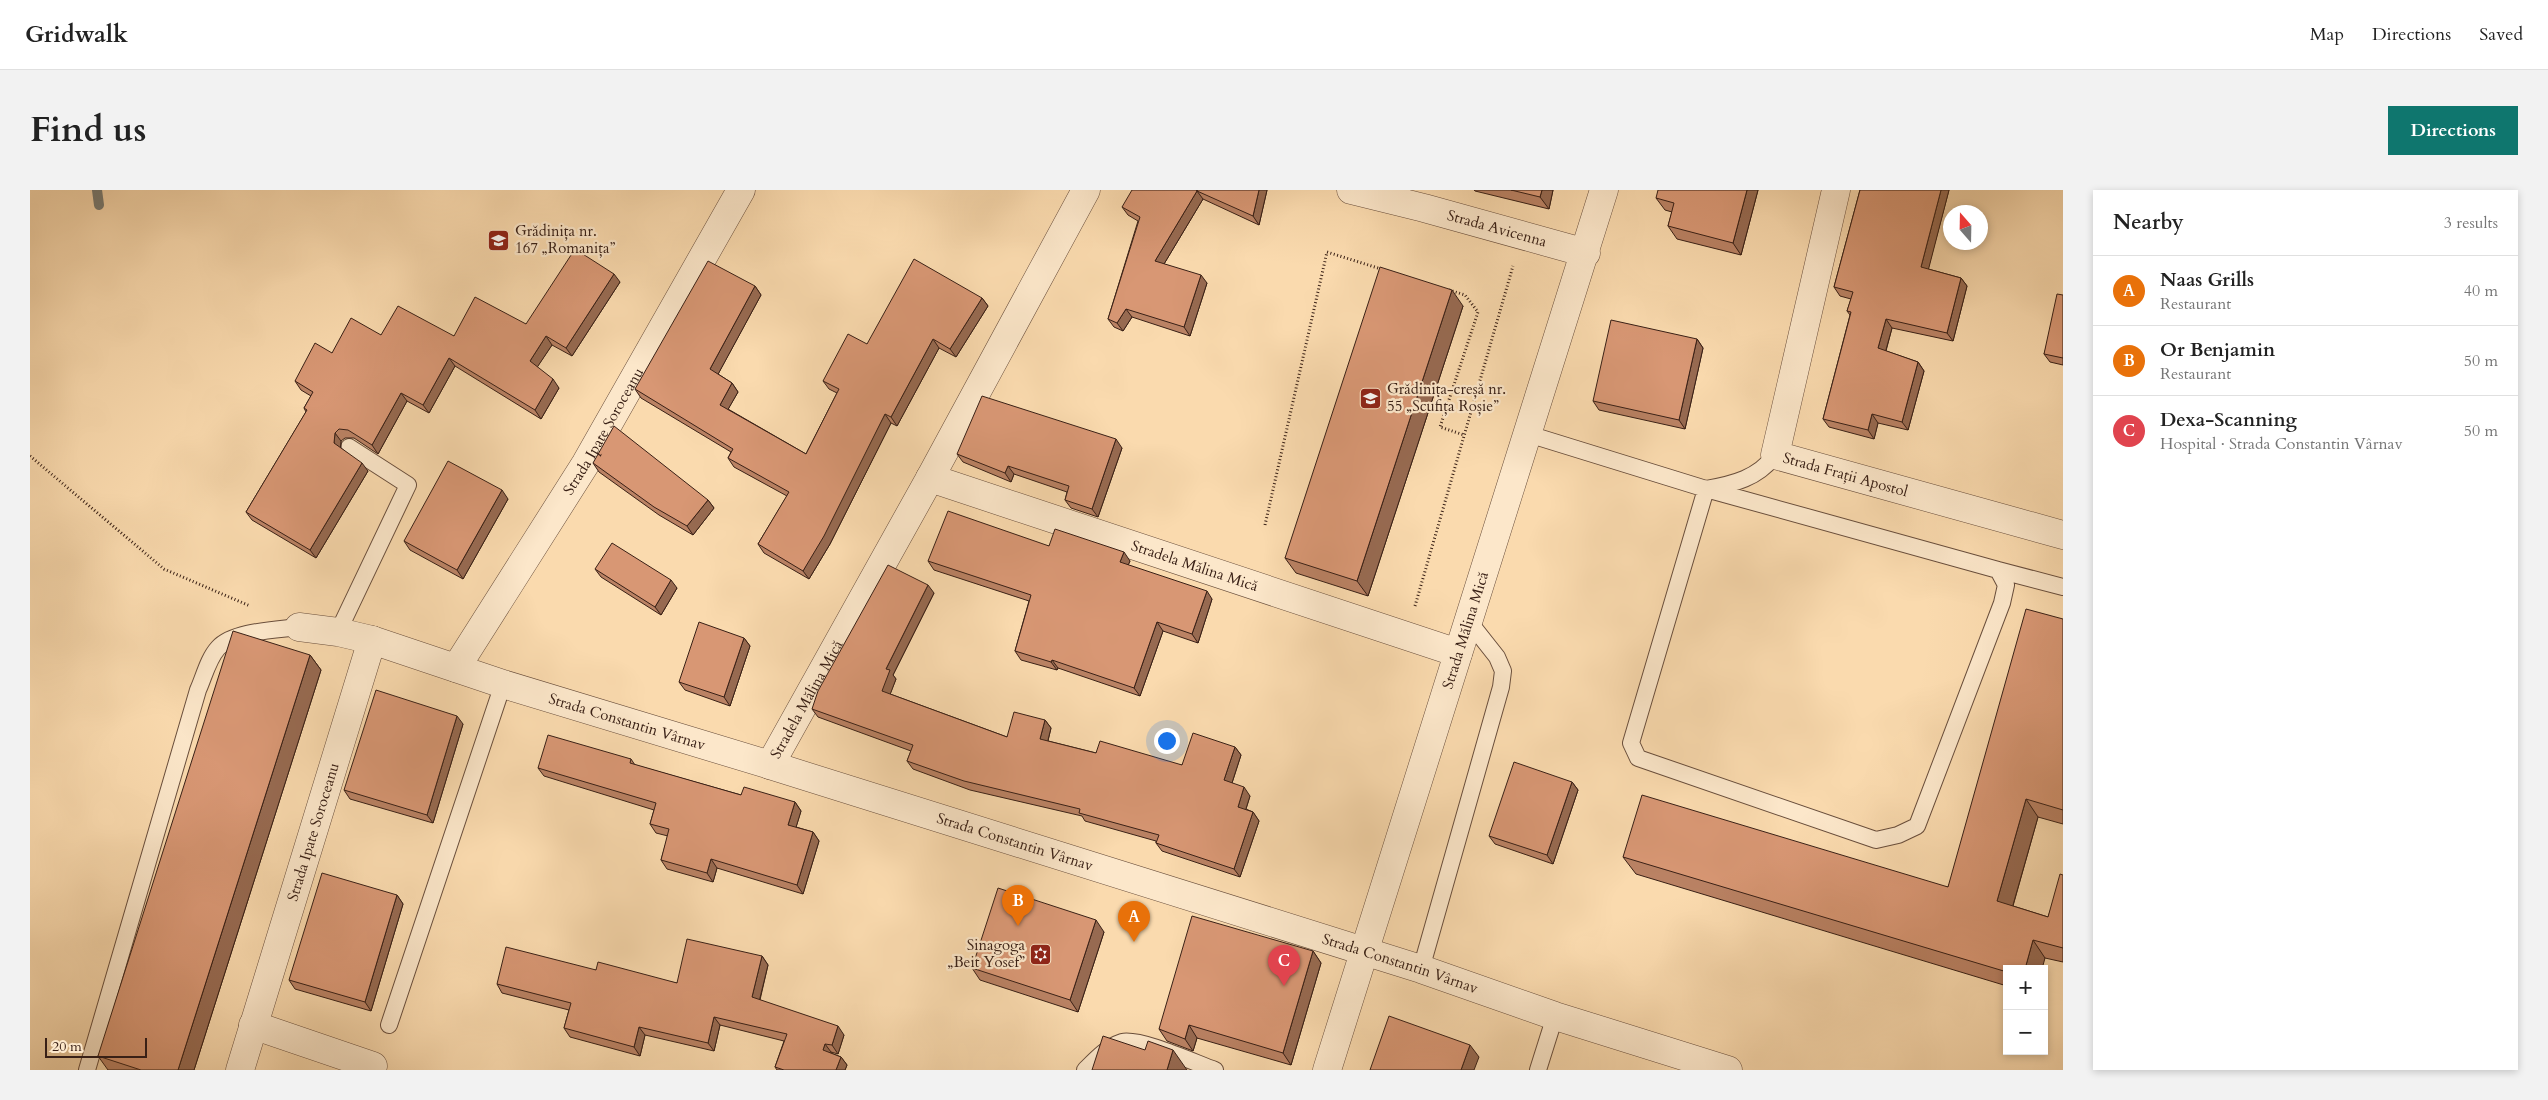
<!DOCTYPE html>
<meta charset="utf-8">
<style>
:root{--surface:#fff;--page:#f2f2f2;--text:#222;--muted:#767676;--line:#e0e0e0;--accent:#0f766e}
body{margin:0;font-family:Cardo,serif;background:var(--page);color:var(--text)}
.controls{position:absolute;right:15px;bottom:15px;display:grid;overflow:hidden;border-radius:0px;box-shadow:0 2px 8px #0003}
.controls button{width:45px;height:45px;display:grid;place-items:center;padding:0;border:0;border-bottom:1px solid var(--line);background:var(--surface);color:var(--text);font:25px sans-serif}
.compass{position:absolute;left:1913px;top:15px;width:45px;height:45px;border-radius:50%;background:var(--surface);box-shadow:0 2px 8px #0003;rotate:340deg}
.scale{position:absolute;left:15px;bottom:12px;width:102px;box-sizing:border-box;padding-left:5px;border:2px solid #392016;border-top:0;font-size:14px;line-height:18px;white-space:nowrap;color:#392016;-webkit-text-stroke:4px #fce7ca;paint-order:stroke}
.you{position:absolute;left:1136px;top:550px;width:18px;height:18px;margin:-12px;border:4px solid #fff;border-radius:50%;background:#1a73e8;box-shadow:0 0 0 8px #1a73e833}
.badge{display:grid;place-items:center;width:32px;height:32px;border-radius:50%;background:var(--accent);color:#fff;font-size:16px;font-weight:700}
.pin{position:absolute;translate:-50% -41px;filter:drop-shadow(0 1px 2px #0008)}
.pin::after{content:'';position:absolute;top:26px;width:18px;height:15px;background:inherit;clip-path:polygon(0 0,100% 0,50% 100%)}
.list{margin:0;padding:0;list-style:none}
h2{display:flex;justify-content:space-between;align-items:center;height:65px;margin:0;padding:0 20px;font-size:21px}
h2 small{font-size:16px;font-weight:400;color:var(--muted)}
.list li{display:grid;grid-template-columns:32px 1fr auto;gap:15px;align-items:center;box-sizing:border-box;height:70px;padding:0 20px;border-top:1px solid var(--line)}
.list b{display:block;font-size:19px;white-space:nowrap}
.list p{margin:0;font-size:16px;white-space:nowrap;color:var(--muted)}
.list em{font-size:16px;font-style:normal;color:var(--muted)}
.map{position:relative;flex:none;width:2033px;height:880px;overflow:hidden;border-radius:0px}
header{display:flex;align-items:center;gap:30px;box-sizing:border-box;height:70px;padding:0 25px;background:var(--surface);border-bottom:1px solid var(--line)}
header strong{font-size:24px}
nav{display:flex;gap:28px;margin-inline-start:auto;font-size:18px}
.intro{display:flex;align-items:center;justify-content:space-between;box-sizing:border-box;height:120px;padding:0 30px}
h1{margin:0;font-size:35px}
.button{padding:12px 22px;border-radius:0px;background:var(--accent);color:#fff;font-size:18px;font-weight:700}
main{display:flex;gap:30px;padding:0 30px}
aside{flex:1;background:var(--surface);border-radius:0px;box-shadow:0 2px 8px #0003}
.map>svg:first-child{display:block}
</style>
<header>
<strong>Gridwalk</strong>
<nav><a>Map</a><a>Directions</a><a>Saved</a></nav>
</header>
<div class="intro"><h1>Find us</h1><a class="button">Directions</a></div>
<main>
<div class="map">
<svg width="2033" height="880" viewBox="0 0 2033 880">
<rect width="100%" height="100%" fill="#fadaae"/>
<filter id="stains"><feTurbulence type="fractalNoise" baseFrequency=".004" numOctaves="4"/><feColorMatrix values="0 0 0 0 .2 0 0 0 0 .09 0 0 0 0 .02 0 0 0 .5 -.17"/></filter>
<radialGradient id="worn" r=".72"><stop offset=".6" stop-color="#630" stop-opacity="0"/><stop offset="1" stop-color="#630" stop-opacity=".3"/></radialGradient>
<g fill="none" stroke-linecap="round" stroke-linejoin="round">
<path stroke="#777b74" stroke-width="10" d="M 67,0 L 69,15"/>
<defs>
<path id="lane" d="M 1498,244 L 1676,299 L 1968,380 L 1976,395 L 1972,413 L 1887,636 L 1868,645 L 1846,650 L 1608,568 L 1601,553 L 1676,299 C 1704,294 1728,288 1745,265
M 1968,380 L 2033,397
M 308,442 L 378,295 L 319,257
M 1391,779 L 1471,497 L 1473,481 L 1467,467 L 1437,429
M 359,835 L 473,494
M 57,880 L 168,500 C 174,487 178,469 188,458 C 203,441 246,440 269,437
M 1055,880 C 1066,869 1077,857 1092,852 C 1111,848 1165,873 1185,880
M 1508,880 L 1525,826"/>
<g id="street">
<path id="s1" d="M 1321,0 L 1394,18 L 1556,63"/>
<path id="s2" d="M 1806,0 L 1745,265 L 2033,345"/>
<path id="s3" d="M 900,288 L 1428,463"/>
<path id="s4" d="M 269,437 L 308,442 L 342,450 L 473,494 L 740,575 L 1391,779 L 1525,826 L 1698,880"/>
<path id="s5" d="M 426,478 L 556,273 L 711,0"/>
<path id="s6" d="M 740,575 L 900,288 L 1056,0"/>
<path d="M 223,835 L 343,876"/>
<path id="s7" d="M 210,880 L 342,450"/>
<path id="s8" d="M 1297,880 L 1574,0"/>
</g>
</defs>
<use href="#lane" stroke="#694e3c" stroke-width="18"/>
<use href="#street" stroke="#694e3c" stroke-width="29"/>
<path stroke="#392016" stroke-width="3" stroke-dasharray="1 2.5" stroke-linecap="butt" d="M 1419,100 L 1435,105 L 1448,122 L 1410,237 L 1434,245
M 0,266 L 134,379 L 220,416
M 1235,335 L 1297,62 L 1351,79
M 1385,416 L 1483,76"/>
<use href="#lane" stroke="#fce7ca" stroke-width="16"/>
<use href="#street" stroke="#fce7ca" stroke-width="28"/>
</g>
<path fill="#ba8264" stroke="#392016" d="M 1237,0 L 1229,35 L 1173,9 L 1134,74 L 1177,93 L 1160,146 L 1102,127 L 1093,141 L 1084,137 L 1078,129 L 1108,31 L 1098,25 L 1092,17 L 1167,1 Z
M 1444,0 L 1523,0 L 1519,19 L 1445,1 Z
M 1728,0 L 1711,65 L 1647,49 L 1638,36 L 1642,22 L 1635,20 L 1626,8 Z
M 1830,0 L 1919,0 L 1898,79 L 1931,88 L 1937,96 L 1923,151 L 1862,138 L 1856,161 L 1888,172 L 1894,181 L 1878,240 L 1848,233 L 1844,249 L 1799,237 L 1793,229 L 1820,125 L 1817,121 L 1821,109 L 1810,106 L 1804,97 Z
M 590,92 L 542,166 L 522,155 L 507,177 L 529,198 L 511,229 L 425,176 L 399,223 L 377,211 L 348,264 L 324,248 L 315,248 L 311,251 L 311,258 L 338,281 L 286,368 L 222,330 L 216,322 L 276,222 L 274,218 L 281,206 L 271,200 L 265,191 L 302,163 L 351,145 L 424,146 L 496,134 Z
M 725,96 L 731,105 L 688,184 L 702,193 L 708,202 L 698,219 L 776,264 L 807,203 L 799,199 L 793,191 L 837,154 L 952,108 L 958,116 L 926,167 L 909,158 L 867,236 L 861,233 L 800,354 L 779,389 L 734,363 L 728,354 L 757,306 L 704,277 L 698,268 L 701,262 L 611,208 L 605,199 Z
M 2033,105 L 2033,175 L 2020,172 L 2014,164 Z
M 1433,116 L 1338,406 L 1266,383 L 1255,368 Z
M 1667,149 L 1673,158 L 1655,239 L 1569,220 L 1563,211 Z
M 1092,258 L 1068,327 L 1041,318 L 1035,310 L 1037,302 L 984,284 L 981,292 L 933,272 L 927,264 Z
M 563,273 L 678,310 L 684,318 L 663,345 L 629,325 L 569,282 Z
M 478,309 L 433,389 L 380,360 L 374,351 Z
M 1019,356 L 1100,371 L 1098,375 L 1182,409 L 1168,453 L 1133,441 L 1110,506 L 1028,478 L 1027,480 L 991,470 L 985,461 L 999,411 L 904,380 L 898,371 Z
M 565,379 L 647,398 L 631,425 L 571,387 Z
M 904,403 L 863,485 L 866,489 L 860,504 L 977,547 L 1015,530 L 1021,538 L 1018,551 L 1066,563 L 1152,575 L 1205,557 L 1211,565 L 1202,593 L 1220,606 L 1216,619 L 1223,622 L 1229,631 L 1210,687 L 1132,661 L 1126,653 L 1126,651 L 1055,631 L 1052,626 L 940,600 L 883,579 L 877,571 L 881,561 L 788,527 L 782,519 Z
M 2033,429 L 2033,634 L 2008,627 L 1983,716 L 2018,727 L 2033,685 L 2033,772 L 2015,768 L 1977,779 L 1977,796 L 1606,684 L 1593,667 L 1918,697 Z
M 714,448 L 720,456 L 700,516 L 655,500 L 649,492 Z
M 280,465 L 291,480 L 164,880 L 78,880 L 68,866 Z
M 433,534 L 403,633 L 320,609 L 314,600 Z
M 601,569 L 605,575 L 711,605 L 765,612 L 771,621 L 766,637 L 783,642 L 789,651 L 773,704 L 687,678 L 683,692 L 637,679 L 631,670 L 638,646 L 626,643 L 620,634 L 624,620 L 514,586 L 508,578 Z
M 1542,592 L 1548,600 L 1523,674 L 1465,654 L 1459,646 Z
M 367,705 L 373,714 L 341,821 L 265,799 L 259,790 Z
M 1074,742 L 1048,822 L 950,790 L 942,778 Z
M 1283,761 L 1291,773 L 1261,875 L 1167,848 L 1163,861 L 1137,851 L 1129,839 Z
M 732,766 L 738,775 L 730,810 L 814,845 L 808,864 L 801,862 L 801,863 L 811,867 L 817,875 L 815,880 L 747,880 L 745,877 L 754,851 L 690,835 L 684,861 L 615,845 L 610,866 L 540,847 L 534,838 L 539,820 L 472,803 L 467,794 L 566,780 L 647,793 Z"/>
<path fill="#976a51" stroke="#392016" d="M 1229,0 L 1237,0 L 1229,35 L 1223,26 Z
M 1512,0 L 1523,0 L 1519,19 L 1510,7 Z
M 1717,0 L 1728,0 L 1711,65 L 1703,53 Z
M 1911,0 L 1919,0 L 1897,85 L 1891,77 Z
M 1167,1 L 1173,9 L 1131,79 L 1125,71 Z
M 584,84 L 590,92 L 542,166 L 536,158 Z
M 1171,85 L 1177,93 L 1160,146 L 1154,137 Z
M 1931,88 L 1937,96 L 1923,151 L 1917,143 Z
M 725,96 L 731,105 L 686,188 L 680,179 Z
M 1422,100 L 1433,116 L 1338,406 L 1327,391 Z
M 952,108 L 958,116 L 926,167 L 920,159 Z
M 1096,119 L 1102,127 L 1093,141 L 1087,133 Z
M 1856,129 L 1862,138 L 1854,167 L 1848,158 Z
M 516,146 L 522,155 L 506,179 L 500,171 Z
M 903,149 L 909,158 L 867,236 L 861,227 Z
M 1667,149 L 1673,158 L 1655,239 L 1649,230 Z
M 419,168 L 425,176 L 399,223 L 393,215 Z
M 1888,172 L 1894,181 L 1878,240 L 1872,232 Z
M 523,189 L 529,198 L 511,229 L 505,220 Z
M 702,193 L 708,202 L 696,223 L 690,215 Z
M 371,203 L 377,211 L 348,264 L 342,255 Z
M 855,224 L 861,233 L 800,354 L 779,389 L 773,381 Z
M 1842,224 L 1848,233 L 1844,249 L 1838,240 Z
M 305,243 L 311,251 L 310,262 L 304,253 Z
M 1086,249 L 1092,258 L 1068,327 L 1062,319 Z
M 332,273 L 338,281 L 286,368 L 280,360 Z
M 978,276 L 984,284 L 981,292 L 975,283 Z
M 472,300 L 478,309 L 433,389 L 427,380 Z
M 678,310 L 684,318 L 663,345 L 657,336 Z
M 1094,362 L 1100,371 L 1096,380 L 1090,372 Z
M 641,390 L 647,398 L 631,425 L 625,417 Z
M 898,395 L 904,403 L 863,485 L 866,489 L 858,510 L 852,501 L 856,479 Z
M 1177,401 L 1182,409 L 1168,453 L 1162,444 Z
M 1127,432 L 1133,441 L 1110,506 L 1104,498 Z
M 714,448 L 720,456 L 700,516 L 694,507 Z
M 280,465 L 291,480 L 164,880 L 148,880 Z
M 1022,470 L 1028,478 L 1027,480 L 1021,472 Z
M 427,526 L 433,534 L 403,633 L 397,625 Z
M 1015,530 L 1021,538 L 1016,558 L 1010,549 Z
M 1205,557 L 1211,565 L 1200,599 L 1194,590 Z
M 1542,592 L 1548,600 L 1523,674 L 1517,665 Z
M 1214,597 L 1220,606 L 1214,625 L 1208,617 Z
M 1996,609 L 2008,627 L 1979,729 L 1967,711 Z
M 765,612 L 771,621 L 764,644 L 758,635 Z
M 1223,622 L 1229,631 L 1210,687 L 1204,679 Z
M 783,642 L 789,651 L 773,704 L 767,695 Z
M 681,669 L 687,678 L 683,692 L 677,683 Z
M 367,705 L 373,714 L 341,821 L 335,812 Z
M 1066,730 L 1074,742 L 1048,822 L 1040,810 Z
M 2003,750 L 2015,768 L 2012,779 L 1995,779 Z
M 1283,761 L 1291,773 L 1261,875 L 1253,863 Z
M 732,766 L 738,775 L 728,816 L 722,807 Z
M 684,827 L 690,835 L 684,861 L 678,853 Z
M 1159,835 L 1167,848 L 1163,861 L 1155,849 Z
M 808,836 L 814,845 L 808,864 L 802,855 Z
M 609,837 L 615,845 L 610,866 L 604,857 Z
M 795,854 L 801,862 L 799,869 L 793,860 Z
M 1440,855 L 1449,867 L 1444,880 L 1431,880 Z
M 1143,860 L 1157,880 L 1137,880 Z
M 811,867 L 817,875 L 815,880 L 806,880 Z"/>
<path fill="#d89774" stroke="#392016" d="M 1102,0 L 1166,0 L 1167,1 L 1125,71 L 1171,85 L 1154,137 L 1096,119 L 1087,133 L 1078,129 L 1110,27 L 1092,17 Z
M 1168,0 L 1229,0 L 1223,26 L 1167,1 Z
M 1481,0 L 1512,0 L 1510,7 Z
M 1628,0 L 1717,0 L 1703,53 L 1638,36 L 1644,13 L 1626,8 Z
M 1830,0 L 1911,0 L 1891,77 L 1931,88 L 1917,143 L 1856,129 L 1848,158 L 1888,172 L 1872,232 L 1842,224 L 1838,240 L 1793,229 L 1821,122 L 1817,121 L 1823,102 L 1804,97 Z
M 545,59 L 584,84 L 536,158 L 516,146 L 500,171 L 523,189 L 505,220 L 419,168 L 393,215 L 371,203 L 342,255 L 318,240 L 309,239 L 305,243 L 304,253 L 332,273 L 280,360 L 216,322 L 277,220 L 274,218 L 283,202 L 265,191 L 285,153 L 302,163 L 321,128 L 351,145 L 368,116 L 424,146 L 445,107 L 496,134 Z
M 884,69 L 952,108 L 920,159 L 903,149 L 861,227 L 855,224 L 794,346 L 773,381 L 728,354 L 759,302 L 698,268 L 703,259 L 605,199 L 678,71 L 725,96 L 680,179 L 702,193 L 690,215 L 776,264 L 809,199 L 793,191 L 818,144 L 837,154 Z
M 1350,77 L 1422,100 L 1327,391 L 1255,368 Z
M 2027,104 L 2033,105 L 2033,168 L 2014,164 Z
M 1581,130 L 1667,149 L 1649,230 L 1563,211 Z
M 952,206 L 1086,249 L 1062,319 L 1035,310 L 1039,296 L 978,276 L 975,283 L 927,264 Z
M 584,236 L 678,310 L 657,336 L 624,317 L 563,273 Z
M 418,271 L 472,300 L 427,380 L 374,351 Z
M 918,321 L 1019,356 L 1025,339 L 1094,362 L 1090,372 L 1177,401 L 1162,444 L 1127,432 L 1104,498 L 1022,470 L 1021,472 L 985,461 L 1001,405 L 898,371 Z
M 582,353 L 641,390 L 625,417 L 565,379 Z
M 858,375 L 898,395 L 856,479 L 860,480 L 852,501 L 977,547 L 984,522 L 1015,530 L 1010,549 L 1066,563 L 1070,551 L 1152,575 L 1163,543 L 1205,557 L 1194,590 L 1214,597 L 1208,617 L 1223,622 L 1204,679 L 1126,653 L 1129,645 L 1049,623 L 1050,619 L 934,591 L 877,571 L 883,555 L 782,519 L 788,501 Z
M 1996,419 L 2033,429 L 2033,620 L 1996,609 L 1967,711 L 2018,727 L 2030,684 L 2033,685 L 2033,758 L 2003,750 L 1995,779 L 1977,779 L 1977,782 L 1593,667 L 1612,605 L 1918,697 Z
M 669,432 L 714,448 L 694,507 L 649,492 Z
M 203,441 L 280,465 L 148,880 L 111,880 L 68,866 Z
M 346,500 L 427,526 L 397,625 L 314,600 Z
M 518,545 L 601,569 L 600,573 L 711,605 L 714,597 L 765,612 L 758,635 L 783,642 L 767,695 L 681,669 L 677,683 L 631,670 L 639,639 L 620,634 L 626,613 L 508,578 Z
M 1484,572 L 1542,592 L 1517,665 L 1459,646 Z
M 292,683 L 367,705 L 335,812 L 259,790 Z
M 968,698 L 1066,730 L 1040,810 L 942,778 Z
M 1162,726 L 1283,761 L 1253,863 L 1159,835 L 1155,849 L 1129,839 Z
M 657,749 L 732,766 L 722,807 L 808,836 L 802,855 L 795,854 L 793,860 L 811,867 L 806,880 L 754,880 L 745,877 L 757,844 L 684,827 L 678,853 L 609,837 L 604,857 L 534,838 L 541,813 L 467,794 L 476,757 L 566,780 L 568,772 L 647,793 Z
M 1359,826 L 1440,855 L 1431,880 L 1340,880 Z
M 1073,846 L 1115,860 L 1118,851 L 1143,860 L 1137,880 L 1062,880 Z"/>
<defs>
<symbol id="school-square" viewBox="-11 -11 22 22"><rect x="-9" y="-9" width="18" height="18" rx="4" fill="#8f2418" stroke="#fce7ca"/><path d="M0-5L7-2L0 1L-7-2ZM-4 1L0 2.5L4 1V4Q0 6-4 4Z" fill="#fff"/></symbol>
<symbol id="synagogue-square" viewBox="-11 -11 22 22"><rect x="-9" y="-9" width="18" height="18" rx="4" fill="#8f2418" stroke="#fce7ca"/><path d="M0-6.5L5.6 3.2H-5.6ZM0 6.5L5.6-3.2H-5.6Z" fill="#fff"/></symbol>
</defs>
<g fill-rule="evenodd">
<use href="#school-square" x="456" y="38" width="25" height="25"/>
<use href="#school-square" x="1328" y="196" width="25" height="25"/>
<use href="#synagogue-square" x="998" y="752" width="25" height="25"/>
</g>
<g text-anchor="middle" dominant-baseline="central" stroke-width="4.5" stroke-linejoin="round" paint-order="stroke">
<g font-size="15" fill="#392016" stroke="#fce7ca">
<text stroke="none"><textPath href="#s1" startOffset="151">Strada Avicenna</textPath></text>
<text stroke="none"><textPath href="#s5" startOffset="279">Strada Ipate Soroceanu</textPath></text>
<text stroke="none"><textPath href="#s2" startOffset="345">Strada Frații Apostol</textPath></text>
<text stroke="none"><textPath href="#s3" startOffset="279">Stradela Mălina Mică</textPath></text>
<text stroke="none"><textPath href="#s8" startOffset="461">Strada Mălina Mică</textPath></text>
<text stroke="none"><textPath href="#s6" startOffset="75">Stradela Mălina Mică</textPath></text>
<text stroke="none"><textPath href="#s4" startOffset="342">Strada Constantin Vârnav</textPath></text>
<text stroke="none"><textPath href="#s7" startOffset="249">Strada Ipate Soroceanu</textPath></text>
<text stroke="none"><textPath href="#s4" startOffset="748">Strada Constantin Vârnav</textPath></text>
<text stroke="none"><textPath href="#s4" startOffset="1152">Strada Constantin Vârnav</textPath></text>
</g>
<g font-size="15" fill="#392016" stroke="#fce7ca" text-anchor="start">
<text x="485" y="41">Grădinița nr.<tspan x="485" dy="17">167 „Romanița”</tspan></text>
<text x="1357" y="199">Grădinița-creșă nr.<tspan x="1357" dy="17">55 „Scufița Roșie”</tspan></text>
<text x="995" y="755" text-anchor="end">Sinagoga<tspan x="995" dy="17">„Beit Yosef”</tspan></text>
</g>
</g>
<rect width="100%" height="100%" filter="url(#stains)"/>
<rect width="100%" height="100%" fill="url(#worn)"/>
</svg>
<div class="controls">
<button>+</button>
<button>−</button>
</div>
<svg class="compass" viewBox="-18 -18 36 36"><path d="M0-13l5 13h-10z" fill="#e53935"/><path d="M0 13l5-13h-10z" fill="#767676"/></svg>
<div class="scale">20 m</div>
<div class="you"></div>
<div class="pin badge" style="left:1104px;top:752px;background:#e8710a">A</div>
<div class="pin badge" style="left:988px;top:736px;background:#e8710a">B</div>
<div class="pin badge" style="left:1254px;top:796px;background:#e0444e">C</div>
</div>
<aside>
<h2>Nearby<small>3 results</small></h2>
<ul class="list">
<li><span class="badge" style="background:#e8710a">A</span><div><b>Naas Grills</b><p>Restaurant</p></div><em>40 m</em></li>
<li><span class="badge" style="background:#e8710a">B</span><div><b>Or Benjamin</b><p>Restaurant</p></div><em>50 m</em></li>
<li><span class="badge" style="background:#e0444e">C</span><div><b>Dexa-Scanning</b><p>Hospital · Strada Constantin Vârnav</p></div><em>50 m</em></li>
</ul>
</aside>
</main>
